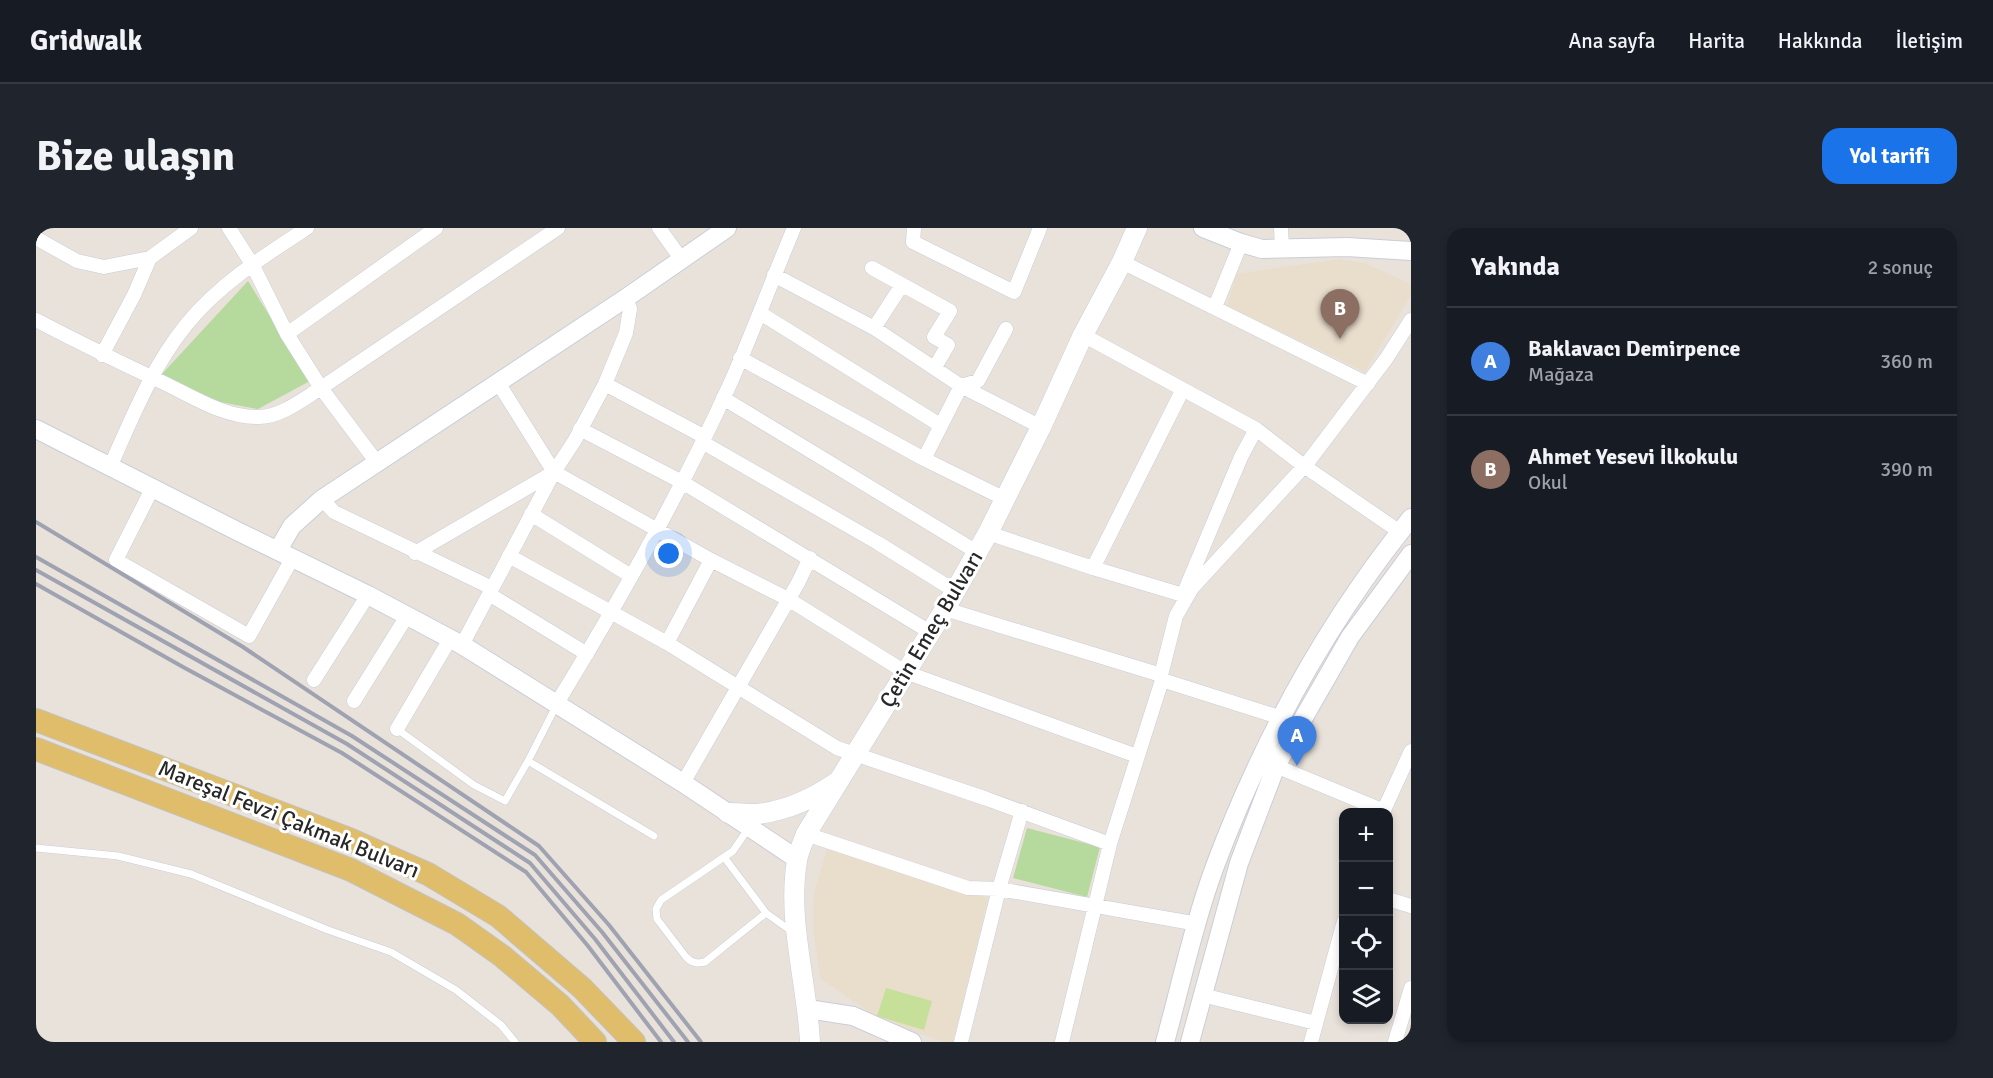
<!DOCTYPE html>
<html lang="tr">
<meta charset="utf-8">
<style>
:root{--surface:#171b24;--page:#20242c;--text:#f1f3f6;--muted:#9ea1a6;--line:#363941;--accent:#1a73e8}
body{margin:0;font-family:Signika,sans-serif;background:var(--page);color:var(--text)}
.controls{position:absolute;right:18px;bottom:18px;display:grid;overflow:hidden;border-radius:12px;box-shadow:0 3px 9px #0003}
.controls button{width:54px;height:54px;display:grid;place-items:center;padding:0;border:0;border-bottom:2px solid var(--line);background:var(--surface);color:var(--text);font:30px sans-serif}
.you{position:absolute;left:633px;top:326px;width:21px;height:21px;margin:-15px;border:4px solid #fff;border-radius:50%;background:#1a73e8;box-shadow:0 0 0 9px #1a73e833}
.badge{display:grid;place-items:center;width:39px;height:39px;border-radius:50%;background:var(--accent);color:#fff;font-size:20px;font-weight:700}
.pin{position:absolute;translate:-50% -50px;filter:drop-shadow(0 2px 3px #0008)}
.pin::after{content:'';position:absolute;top:32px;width:21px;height:18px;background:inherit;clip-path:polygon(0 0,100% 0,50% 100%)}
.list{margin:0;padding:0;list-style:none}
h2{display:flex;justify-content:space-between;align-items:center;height:78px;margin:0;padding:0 24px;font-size:26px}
h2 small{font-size:20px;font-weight:400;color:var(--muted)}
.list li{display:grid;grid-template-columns:39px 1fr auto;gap:18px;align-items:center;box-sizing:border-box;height:108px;padding:0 24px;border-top:2px solid var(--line)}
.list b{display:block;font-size:22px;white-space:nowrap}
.list p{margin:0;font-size:20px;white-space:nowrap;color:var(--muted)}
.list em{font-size:20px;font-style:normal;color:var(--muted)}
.icon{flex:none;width:33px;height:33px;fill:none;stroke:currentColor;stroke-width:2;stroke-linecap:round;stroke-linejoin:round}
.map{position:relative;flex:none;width:1375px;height:814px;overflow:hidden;border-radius:18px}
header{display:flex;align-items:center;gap:36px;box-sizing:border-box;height:84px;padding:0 30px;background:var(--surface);border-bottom:2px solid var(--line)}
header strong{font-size:28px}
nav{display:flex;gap:33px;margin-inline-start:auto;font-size:21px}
.intro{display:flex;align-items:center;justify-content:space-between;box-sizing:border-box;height:144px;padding:0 36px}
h1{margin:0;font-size:42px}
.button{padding:15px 27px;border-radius:18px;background:var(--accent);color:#fff;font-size:21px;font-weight:700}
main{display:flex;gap:36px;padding:0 36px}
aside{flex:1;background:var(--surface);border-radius:18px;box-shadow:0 3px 9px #0003}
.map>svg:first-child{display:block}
</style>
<header>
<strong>Gridwalk</strong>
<nav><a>Ana sayfa</a><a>Harita</a><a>Hakkında</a><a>İletişim</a></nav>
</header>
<div class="intro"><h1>Bize ulaşın</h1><a class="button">Yol tarifi</a></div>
<main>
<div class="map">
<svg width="1375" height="814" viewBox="0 0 1375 814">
<rect width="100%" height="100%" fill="#e9e2db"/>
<path fill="#e9decc" d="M 1303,31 L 1329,35 L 1375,56 L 1375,67 L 1329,144 L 1191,78 L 1200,46 Z
M 791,621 L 952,670 L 917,814 L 908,814 L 887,807 L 839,788 L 784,750 L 777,700 L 778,665 Z"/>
<path fill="#b6d99e" d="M 212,53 L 274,153 L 222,181 L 179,173 L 126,146 Z
M 991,600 L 1064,619 L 1051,669 L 977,650 Z"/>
<path fill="#c6e09a" d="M 850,760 L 896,773 L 888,802 L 841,788 Z"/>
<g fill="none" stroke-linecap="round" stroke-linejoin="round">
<defs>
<path id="service" d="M 361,501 L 438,557 L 469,573 L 492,533 L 520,478
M 492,533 L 618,608
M 712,601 L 697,623 L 625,672 L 620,681 L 621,691 L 650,729 C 656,735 661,736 669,734 L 730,685 L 758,705
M 0,620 L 82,628 L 155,646 L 292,702 L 355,724 L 420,762 L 465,797 L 479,814
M 688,629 L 730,685"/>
<path id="minor" d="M 193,0 L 216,36 L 251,106 L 285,160 L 342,236
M 623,0 L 646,32
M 878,0 L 877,14 L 978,64 L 1004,0
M 1245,0 L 1246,20
M 0,10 L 41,33 L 68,39 L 114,30 L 155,0
M 1086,34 L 1332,156
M 836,40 L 914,83 L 898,109 L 912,117 L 899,139
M 738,47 L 838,100 L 925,158 L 1005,199
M 1179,79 L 1205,15
M 724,85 L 904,197
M 0,92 C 42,114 85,135 128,155 C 157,169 190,190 223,189 C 245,189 267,171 285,160 L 522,0
M 838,100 L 866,57
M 251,106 L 400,0
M 1047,107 L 1220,201 L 1268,238 L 1364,304
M 66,127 L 98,67 L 114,30
M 704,130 L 888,231 L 969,271
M 569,156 L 669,209
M 687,170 L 941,324
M 544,201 L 646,254 L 894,404
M 666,214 L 842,315 L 919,363
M 888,231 L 925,158 L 942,153 L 970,101
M 74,239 C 96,190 116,139 150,97 C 182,57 228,28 271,0
M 518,244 L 675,332 L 752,371 L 869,444 L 1101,528
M 117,259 L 80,332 L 213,408 L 257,329
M 286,271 L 298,284 L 456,360
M 495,286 L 595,348
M 952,305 L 1057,340 L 1147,367
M 379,325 L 518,244 L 463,156
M 473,328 L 631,415 L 801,520 L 951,571 L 1074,616
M 1057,340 L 1147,161
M 1150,360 L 1205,229 L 1220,201
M 453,366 L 551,426
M 909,381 L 1125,447 L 1126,452 L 1074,616 L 1026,814
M 631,415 L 675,332
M 426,417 L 518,244 L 539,212 L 569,156 L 590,105 L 594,81 L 590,70
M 1125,447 L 1140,388 L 1156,360 L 1272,234 L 1350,131 L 1375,92
M 278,452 L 332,367
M 1126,452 L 1246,490
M 318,473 L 371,388
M 521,475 C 584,372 644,266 694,156 C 717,104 736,52 758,0
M 361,501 L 414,411
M 1240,538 L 1348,583
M 647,555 L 762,355 L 774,330
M 1347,584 L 1375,523
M 770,606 L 932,660 L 963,661 L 1162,696
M 1352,671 L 1375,678
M 1166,767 L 1280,795
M 925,814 L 963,661 L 986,583
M 1275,814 L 1308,693
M 1359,814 L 1375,760"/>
<path id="tertiary" d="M 1167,0 L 1205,15 L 1226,21 L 1311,19 L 1375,23
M 0,201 L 203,304 L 332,367 L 426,417 L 647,555 L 761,631
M 242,322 L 256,298 L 286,271 L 590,70 L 691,0
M 772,781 L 817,788 L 876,814
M 1129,814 C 1145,756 1158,695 1179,638 C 1226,513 1291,394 1375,290
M 1154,814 L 1203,635 L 1240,538 L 1314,409 L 1375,326"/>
<path id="secondary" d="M 692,585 C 701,585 711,586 721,586 C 749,583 778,570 801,554
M 774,814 C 771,754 751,692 761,633 C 762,624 767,615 770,606 L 909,381 L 952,305 L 1005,199 L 1047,107 L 1086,34 L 1101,0"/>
<path id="primary" d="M 0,492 L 313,611 L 392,646 L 462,688 L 546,760 L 598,814
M 0,521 L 315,642 L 421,696 L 466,728 L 524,777 L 559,814"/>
</defs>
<use href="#service" stroke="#cacdd8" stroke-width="8"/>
<use href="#minor" stroke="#cacdd8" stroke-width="15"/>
<use href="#tertiary" stroke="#cacdd8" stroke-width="20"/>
<use href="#secondary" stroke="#cacdd8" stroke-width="21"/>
<use href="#primary" stroke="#c3c3c3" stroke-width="24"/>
<use href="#service" stroke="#fff" stroke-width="7"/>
<use href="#minor" stroke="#fff" stroke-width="14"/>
<use href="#tertiary" stroke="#fff" stroke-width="18"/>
<use href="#secondary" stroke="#fff" stroke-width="20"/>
<use href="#primary" stroke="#dfbd6a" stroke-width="22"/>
<path stroke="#9fa2b0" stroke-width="4" d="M 0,294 L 207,419 L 503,618 L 573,697 L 665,814
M 0,329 L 316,508 L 499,627 L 566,704 L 652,814
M 0,342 L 311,516 L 494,635 L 559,711 L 638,814
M 0,356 L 147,439 L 306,525 L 490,644 L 552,718 L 625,814"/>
</g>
<g text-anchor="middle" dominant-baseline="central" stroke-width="6" stroke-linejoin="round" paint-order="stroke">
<g font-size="22" fill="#282828" stroke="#fff">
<text transform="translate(895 401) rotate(-59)">Çetin Emeç Bulvarı</text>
<text transform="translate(253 591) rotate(22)">Mareşal Fevzi Çakmak Bulvarı</text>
</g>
</g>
</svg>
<div class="controls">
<button>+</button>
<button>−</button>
<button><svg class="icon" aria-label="locate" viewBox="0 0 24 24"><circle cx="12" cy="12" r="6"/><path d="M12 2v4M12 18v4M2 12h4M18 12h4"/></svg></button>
<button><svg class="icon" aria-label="layers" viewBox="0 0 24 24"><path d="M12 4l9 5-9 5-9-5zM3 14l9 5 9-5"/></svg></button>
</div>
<div class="you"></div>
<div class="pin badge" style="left:1261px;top:538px;background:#3f7fe0">A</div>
<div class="pin badge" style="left:1304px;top:111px;background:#8d6e63">B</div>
</div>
<aside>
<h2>Yakında<small>2 sonuç</small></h2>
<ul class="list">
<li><span class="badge" style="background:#3f7fe0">A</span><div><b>Baklavacı Demirpence</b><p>Mağaza</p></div><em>360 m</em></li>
<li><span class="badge" style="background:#8d6e63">B</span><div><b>Ahmet Yesevi İlkokulu</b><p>Okul</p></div><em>390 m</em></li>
</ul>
</aside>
</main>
